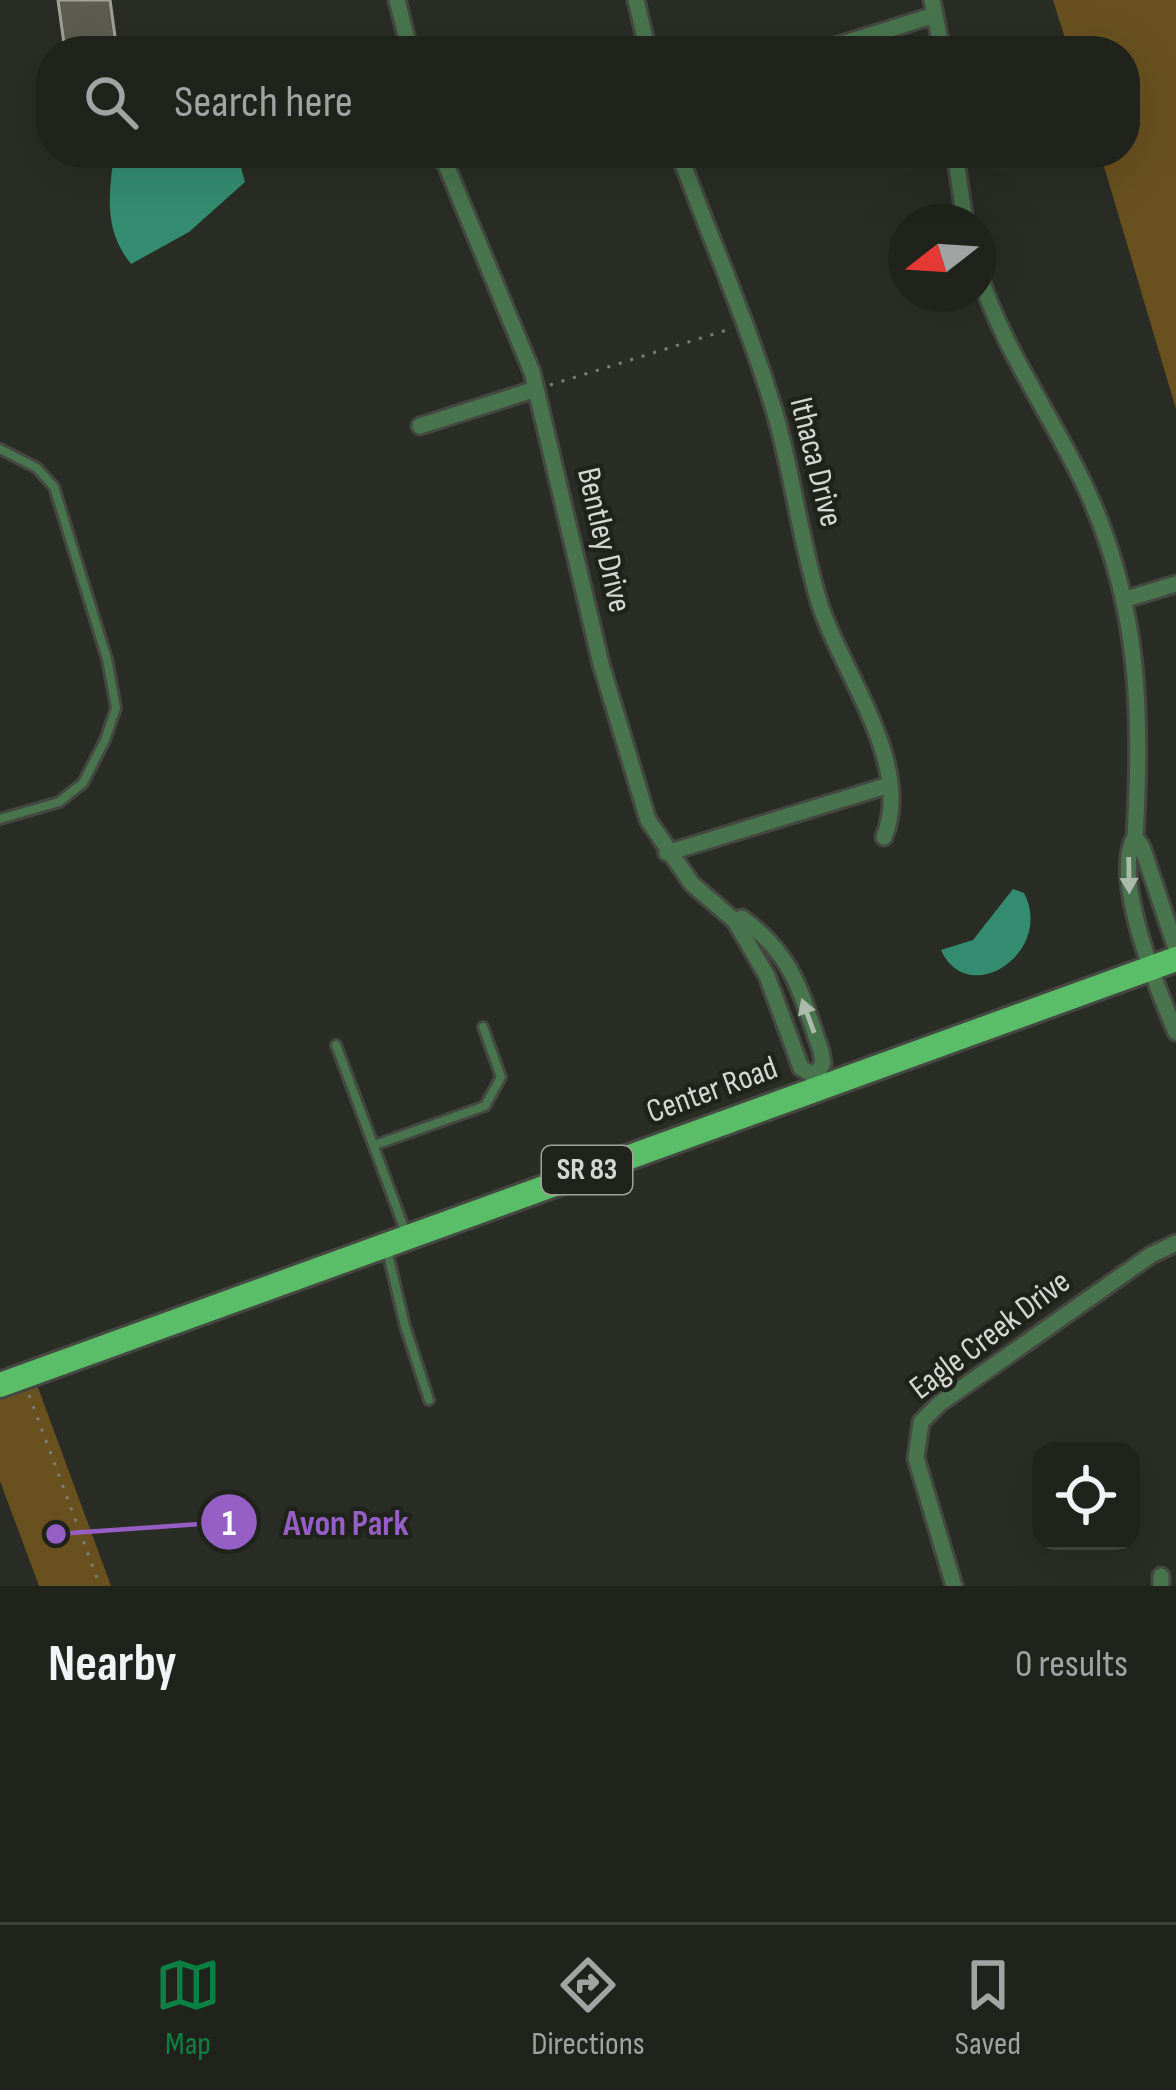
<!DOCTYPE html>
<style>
:root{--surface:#20221c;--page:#282a25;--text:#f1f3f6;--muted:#a2a4a3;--line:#3d3f3b;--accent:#0b8043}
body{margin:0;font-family:"Sofia Sans Condensed",sans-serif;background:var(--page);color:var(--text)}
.controls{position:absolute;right:36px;bottom:36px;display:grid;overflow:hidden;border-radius:24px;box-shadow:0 12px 48px #0002}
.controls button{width:108px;height:108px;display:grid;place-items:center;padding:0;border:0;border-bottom:3px solid var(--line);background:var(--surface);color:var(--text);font:60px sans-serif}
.compass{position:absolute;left:888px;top:204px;width:108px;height:108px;border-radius:50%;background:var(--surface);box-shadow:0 12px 48px #0002;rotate:253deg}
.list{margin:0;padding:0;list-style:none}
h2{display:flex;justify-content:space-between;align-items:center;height:156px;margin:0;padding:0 48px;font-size:51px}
h2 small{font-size:39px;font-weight:400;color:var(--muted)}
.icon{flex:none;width:66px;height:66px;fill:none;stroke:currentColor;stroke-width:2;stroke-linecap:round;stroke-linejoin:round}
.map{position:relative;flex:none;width:1176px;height:1586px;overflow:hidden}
.search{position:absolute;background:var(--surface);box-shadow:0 12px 48px #0002;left:36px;right:36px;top:36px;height:132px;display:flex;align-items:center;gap:30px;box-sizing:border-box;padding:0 42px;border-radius:48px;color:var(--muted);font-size:45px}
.sheet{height:336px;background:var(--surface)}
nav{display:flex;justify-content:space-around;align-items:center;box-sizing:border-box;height:168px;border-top:3px solid var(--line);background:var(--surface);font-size:33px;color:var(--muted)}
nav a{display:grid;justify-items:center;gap:6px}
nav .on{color:var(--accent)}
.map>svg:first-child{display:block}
</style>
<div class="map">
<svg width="1176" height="1586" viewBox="0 0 1176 1586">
<rect width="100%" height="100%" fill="#2a2d25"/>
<path fill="#69511f" d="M 1053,0 L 1176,0 L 1176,409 L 1100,153 L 1125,153 L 1125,51 L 1069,51 Z
M 36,1382 L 111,1586 L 39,1586 L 0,1481 L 0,1394 Z"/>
<path fill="#348d71" d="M 114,153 L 237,153 L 245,182 L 189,232 L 131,264 C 103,229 109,195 114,153 Z
M 1013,889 L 1024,893 C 1055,952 968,1010 941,950 L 973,940 Z"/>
<path fill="#5c5c51" stroke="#a2a196" stroke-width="3" d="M 58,0 L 110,0 L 117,51 L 65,51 Z"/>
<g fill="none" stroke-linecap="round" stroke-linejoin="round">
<defs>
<path id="service" d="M 0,449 L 37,468 L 54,487 L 107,659 L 116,708 L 105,740 L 83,783 L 59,802 L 0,819
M 336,1045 L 406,1233
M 375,1145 L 485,1106 L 501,1077 L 483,1027
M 387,1250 L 405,1326 L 429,1400"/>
<path id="minor" d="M 397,0 L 410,51
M 636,0 L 648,51
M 932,0 L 942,51
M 819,51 L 935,15
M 441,153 L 532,372 L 601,664 L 648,820 L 692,884 L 735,921 L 742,918 C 795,957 800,992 821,1051 L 823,1063 L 815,1076 L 801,1068 L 767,976 L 735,921
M 679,153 C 710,238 748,323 774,410 C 793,474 800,541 820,605 C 841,671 914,765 884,837
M 955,153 L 965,222
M 978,270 C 1003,351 1053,416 1088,493 C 1140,608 1142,714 1135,837
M 420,426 L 536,389
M 1123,600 L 1176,584
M 667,853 L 889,785
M 1176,948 L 1142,847 L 1135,837 C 1111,876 1158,991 1176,1032
M 1161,1576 L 1161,1586
M 954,1586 L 916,1458 L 921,1422 L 939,1404 L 1151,1255 L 1176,1243"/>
<path id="primary" d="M 0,1385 L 1176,959"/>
</defs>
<use href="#service" stroke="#454841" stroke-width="14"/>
<use href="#minor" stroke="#454841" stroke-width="21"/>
<use href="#primary" stroke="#454841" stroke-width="30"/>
<path stroke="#7b7e77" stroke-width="3" stroke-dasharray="3 9" stroke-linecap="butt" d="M 550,385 L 730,329
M 29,1395 L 100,1586"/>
<use href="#service" stroke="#48754d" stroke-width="8"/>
<use href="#minor" stroke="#48754d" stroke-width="15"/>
<use href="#primary" stroke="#5abe69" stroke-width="24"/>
</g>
<defs><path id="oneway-solid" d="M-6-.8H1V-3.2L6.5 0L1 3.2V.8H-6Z" transform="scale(3)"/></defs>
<g fill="#abbaaa">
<use href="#oneway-solid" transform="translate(1129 875) rotate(89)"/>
<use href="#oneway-solid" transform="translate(808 1016) rotate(-110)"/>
</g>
<g text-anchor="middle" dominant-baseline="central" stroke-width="9" stroke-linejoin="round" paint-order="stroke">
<rect fill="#20231b" stroke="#9fa19b" stroke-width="3" x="542" y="1146" width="90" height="48" rx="9"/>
<g font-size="30" font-weight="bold" fill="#d5d7d2">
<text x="587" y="1170">SR 83</text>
</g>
<g font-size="33" fill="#d5d7d2" stroke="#20231b">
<text transform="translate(816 462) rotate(76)">Ithaca Drive</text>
<text transform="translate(604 540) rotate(77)">Bentley Drive</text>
<text transform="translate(712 1090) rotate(-20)">Center Road</text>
<text transform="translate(990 1335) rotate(-37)">Eagle Creek Drive</text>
</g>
</g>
<path fill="none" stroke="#965fc5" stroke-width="4.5" d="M56 1534L229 1522"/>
<g fill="#965fc5" stroke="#20231b" stroke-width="4.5">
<circle cx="56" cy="1534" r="12"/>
<circle cx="229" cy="1522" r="30"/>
</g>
<g font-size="36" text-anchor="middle" font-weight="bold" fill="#fff">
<text x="229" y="1535">1</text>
</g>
<g font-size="36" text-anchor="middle" font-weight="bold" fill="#965fc5" stroke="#20231b" stroke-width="9" stroke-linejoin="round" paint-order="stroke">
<text x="346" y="1535">Avon Park</text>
</g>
</svg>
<div class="controls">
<button><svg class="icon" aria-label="locate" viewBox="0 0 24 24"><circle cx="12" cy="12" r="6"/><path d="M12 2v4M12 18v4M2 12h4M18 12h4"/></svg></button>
</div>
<svg class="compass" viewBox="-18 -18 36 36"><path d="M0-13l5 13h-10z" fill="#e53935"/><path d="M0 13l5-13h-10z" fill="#a2a4a3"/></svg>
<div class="search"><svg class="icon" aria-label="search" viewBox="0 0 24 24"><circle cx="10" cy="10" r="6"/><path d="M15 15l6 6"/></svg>Search here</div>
</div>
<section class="sheet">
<h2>Nearby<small>0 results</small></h2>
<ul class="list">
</ul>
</section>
<nav>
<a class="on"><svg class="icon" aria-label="map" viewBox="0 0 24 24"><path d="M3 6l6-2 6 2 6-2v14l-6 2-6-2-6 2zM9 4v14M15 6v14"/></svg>Map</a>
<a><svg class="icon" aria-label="directions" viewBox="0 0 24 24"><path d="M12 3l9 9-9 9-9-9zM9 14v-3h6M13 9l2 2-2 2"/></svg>Directions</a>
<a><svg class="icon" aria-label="saved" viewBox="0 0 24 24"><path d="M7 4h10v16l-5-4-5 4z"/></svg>Saved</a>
</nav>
